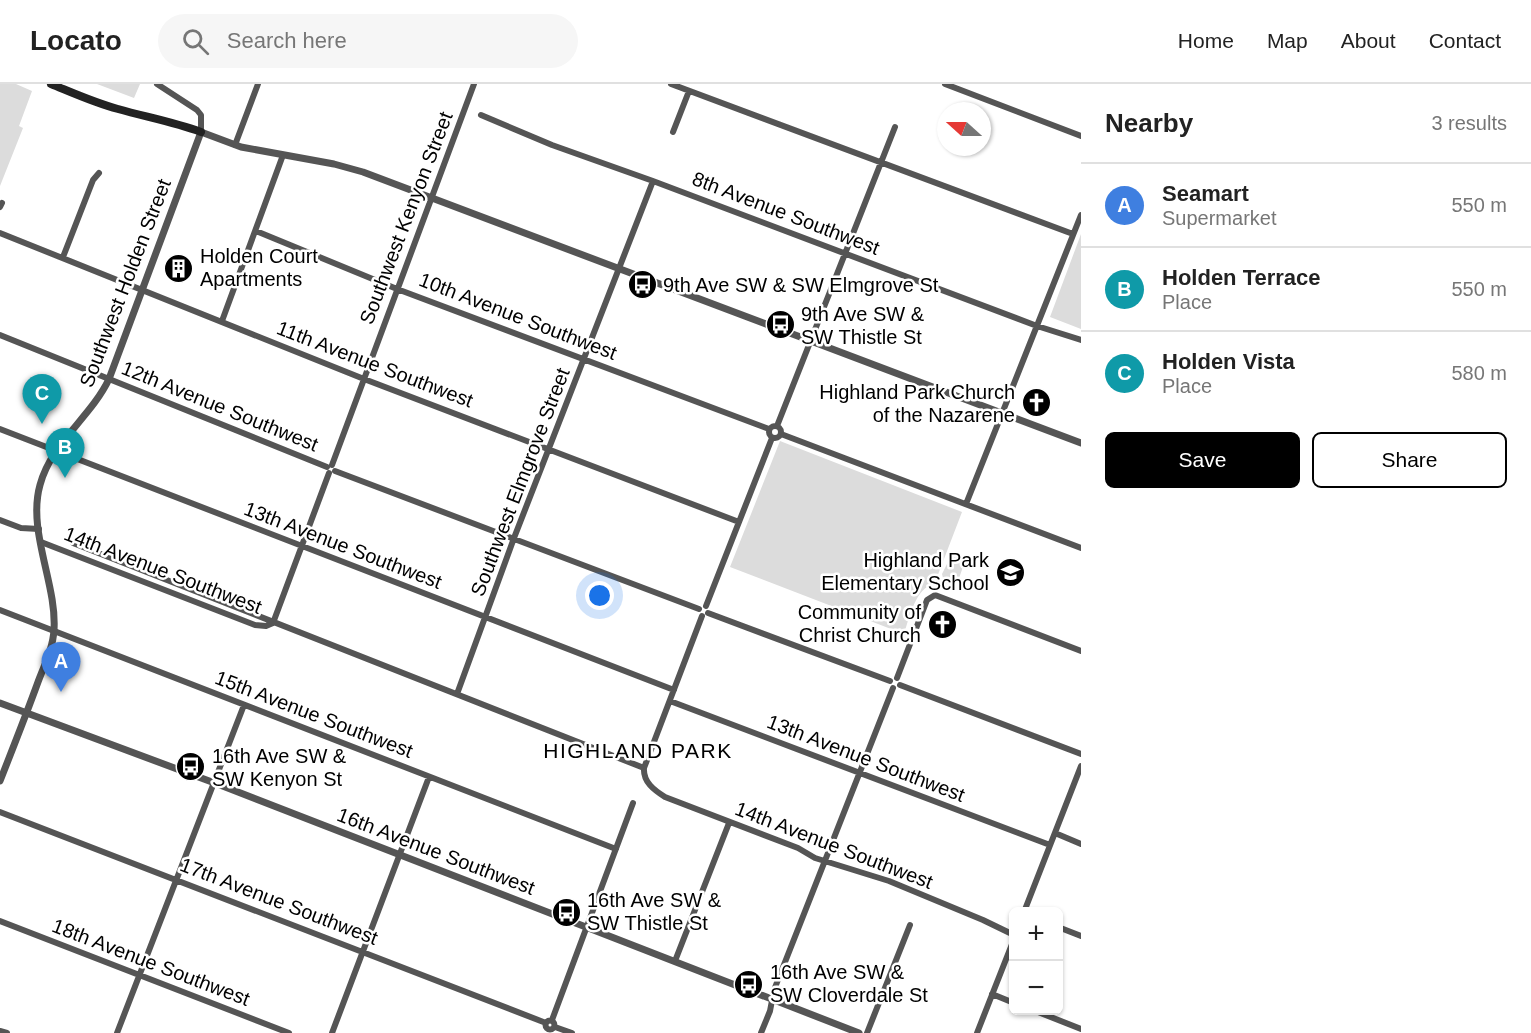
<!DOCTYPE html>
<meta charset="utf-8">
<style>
:root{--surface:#fff;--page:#f6f6f6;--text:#222;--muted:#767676;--line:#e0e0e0;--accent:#000}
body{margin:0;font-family:Helvetica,sans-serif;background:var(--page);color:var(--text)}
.controls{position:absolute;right:18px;bottom:18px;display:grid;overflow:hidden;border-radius:9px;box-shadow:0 2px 4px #0004}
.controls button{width:54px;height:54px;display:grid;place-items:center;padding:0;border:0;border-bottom:2px solid var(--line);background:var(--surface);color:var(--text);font:30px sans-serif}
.compass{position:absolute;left:937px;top:18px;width:54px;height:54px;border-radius:50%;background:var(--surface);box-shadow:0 2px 4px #0004;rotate:291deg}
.you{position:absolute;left:600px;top:512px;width:21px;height:21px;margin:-15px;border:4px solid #fff;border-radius:50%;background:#1a73e8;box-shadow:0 0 0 9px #1a73e833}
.badge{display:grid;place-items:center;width:39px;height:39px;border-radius:50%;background:var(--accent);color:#fff;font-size:20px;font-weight:700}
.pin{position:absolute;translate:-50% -50px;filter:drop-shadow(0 2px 3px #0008)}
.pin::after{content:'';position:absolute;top:32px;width:21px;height:18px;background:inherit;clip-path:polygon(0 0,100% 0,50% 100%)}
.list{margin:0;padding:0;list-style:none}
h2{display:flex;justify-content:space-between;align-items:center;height:78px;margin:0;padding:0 24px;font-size:26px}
h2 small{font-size:20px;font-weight:400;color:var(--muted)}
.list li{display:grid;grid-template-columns:39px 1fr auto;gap:18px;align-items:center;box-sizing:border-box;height:84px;padding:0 24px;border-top:2px solid var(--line)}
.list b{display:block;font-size:22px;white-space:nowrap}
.list p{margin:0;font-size:20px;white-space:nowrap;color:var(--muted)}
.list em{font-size:20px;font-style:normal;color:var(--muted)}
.actions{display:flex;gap:12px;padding:18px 24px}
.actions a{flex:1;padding:14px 0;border:2px solid var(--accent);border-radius:9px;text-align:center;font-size:21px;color:var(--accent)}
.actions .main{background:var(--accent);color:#fff}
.icon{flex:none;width:33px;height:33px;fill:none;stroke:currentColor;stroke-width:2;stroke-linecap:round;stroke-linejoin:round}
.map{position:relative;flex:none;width:1081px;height:949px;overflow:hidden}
header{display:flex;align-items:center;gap:36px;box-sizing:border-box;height:84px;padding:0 30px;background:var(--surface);border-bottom:2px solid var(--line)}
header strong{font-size:28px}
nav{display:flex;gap:33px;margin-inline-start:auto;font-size:21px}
.search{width:420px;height:54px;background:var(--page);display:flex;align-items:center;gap:15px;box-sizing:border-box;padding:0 21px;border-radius:33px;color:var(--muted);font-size:22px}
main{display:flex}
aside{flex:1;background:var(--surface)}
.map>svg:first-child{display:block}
</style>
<header>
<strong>Locato</strong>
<div class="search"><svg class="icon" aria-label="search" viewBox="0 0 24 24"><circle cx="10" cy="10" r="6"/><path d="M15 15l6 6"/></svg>Search here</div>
<nav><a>Home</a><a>Map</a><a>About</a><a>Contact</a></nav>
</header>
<main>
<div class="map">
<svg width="1081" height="949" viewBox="0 0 1081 949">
<rect width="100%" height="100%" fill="#fff"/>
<path fill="#dcdcdc" d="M 0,0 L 16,0 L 32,7 L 19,42 L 23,44 L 0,102 Z
M 97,0 L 140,0 L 134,14 Z
M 1081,150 L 1081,245 L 1050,233 Z
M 780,357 L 962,428 L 934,501 C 916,502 909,535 904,550 L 730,483 Z
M 951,472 L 965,477 L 957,500 L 950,502 L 944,498 L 942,490 Z"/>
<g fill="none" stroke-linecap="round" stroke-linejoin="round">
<path stroke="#555" stroke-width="6" d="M 157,0 L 197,26 L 201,31 L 201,48
M 671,0 L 1073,150
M 945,0 L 1081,52
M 481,31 L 552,61 L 653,97 L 1037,242 L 1081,256
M 673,48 L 689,7
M 235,61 L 258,0
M 0,123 L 2,119
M 256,147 L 397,205 L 769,345
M 0,149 L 364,295 L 739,438
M 63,173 L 93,96 L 99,89
M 222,237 L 283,71
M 0,251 L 327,383
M769 348a6 6 0 1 1 12 0a6 6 0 1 1-12 0Z
M 777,342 L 895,43
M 0,345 L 674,606
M 781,350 L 1081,464
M 332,381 L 474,0
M 335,387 L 699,525
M 966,420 L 1081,131
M 0,436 L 21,444 L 39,445
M 41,458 L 255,541 L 266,542 L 273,539
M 73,459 L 644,684
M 706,522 L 772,354
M 0,526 L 616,765
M 708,529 L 890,597
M 702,532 L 644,684 C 643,698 654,706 665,713 L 798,764 L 815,774 L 889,797 L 983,836 L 1014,851
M 273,539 L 329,389
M 897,594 L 927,516 L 935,511 L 1081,567
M 900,601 L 1081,670
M 457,610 L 514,454 L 653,97
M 670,617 L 1050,761
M 0,728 L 546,939
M 1055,749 L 1081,760
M 1024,828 L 1081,682
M 0,837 L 289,949
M 1058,843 L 1081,852
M 675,877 L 729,739
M 992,910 L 1014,919
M 1033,926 L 1081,945
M 552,936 L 633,719
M545.5 941a4.5 4.5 0 1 1 9 0a4.5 4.5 0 1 1-9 0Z
M 555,943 L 572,949
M 0,947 L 7,949
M 117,949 L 244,621
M 332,949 L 429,693
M 761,949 L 770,927 L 774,906 L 893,604
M 867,949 L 910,841
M 977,949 L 1014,855"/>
<path stroke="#555" stroke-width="7" d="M 0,619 L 220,701 L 859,949
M 0,697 C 13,664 26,631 38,598 C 44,582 53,564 54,546 C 57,500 27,447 40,401 C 51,359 91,333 109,295 L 201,48 L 241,63 L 334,80 L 363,88 L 1081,359"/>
<path stroke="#222" stroke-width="8" d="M 51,0 C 73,9 95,19 118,25 C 146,33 174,38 201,48"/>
</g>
<defs>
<symbol id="building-disc" viewBox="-11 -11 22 22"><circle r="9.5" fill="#000" stroke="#fff"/><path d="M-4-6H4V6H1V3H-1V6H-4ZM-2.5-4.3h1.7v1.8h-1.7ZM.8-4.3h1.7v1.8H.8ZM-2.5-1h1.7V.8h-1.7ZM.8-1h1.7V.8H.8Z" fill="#fff"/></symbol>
<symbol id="bus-disc" viewBox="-11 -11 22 22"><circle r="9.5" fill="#000" stroke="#fff"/><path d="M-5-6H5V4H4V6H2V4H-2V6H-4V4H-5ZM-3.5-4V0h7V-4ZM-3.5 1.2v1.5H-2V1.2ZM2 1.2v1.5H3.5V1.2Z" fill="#fff"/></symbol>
<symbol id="church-disc" viewBox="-11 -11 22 22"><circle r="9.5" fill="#000" stroke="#fff"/><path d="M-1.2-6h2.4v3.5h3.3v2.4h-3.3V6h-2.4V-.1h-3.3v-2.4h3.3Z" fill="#fff"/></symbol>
<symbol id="school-disc" viewBox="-11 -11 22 22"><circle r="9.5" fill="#000" stroke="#fff"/><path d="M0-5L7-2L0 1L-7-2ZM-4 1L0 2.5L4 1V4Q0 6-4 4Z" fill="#fff"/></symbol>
</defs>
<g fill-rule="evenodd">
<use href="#building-disc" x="162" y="168" width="33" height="33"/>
<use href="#bus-disc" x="626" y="184" width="33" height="33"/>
<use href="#bus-disc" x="764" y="224" width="33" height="33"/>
<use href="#church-disc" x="1020" y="302" width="33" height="33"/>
<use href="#school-disc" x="994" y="472" width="33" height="33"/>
<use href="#church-disc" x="926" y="524" width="33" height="33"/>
<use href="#bus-disc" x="174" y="666" width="33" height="33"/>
<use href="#bus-disc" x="550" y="812" width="33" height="33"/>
<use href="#bus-disc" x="732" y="884" width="33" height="33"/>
</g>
<g text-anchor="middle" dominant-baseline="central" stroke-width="5" stroke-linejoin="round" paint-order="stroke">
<g font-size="20" fill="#000" stroke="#fff">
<text transform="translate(786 129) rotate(21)">8th Avenue Southwest</text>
<text transform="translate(406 134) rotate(-69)">Southwest Kenyon Street</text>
<text transform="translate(125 199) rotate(-69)">Southwest Holden Street</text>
<text transform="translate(518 232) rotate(21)">10th Avenue Southwest</text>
<text transform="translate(375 280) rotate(21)">11th Avenue Southwest</text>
<text transform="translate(220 322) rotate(22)">12th Avenue Southwest</text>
<text transform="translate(520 398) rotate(-69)">Southwest Elmgrove Street</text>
<text transform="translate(343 461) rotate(21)">13th Avenue Southwest</text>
<text transform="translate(163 486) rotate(21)">14th Avenue Southwest</text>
<text transform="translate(314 630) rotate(21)">15th Avenue Southwest</text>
<text transform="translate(866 674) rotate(21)">13th Avenue Southwest</text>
<text transform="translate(834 761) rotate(21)">14th Avenue Southwest</text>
<text transform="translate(436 767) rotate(21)">16th Avenue Southwest</text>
<text transform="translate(279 817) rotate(21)">17th Avenue Southwest</text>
<text transform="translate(151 878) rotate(21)">18th Avenue Southwest</text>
</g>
<g font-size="20" fill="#000" stroke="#fff" text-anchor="start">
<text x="200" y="172">Holden Court<tspan x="200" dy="23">Apartments</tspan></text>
<text x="663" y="201">9th Ave SW &amp; SW Elmgrove St</text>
<text x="801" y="230">9th Ave SW &amp;<tspan x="801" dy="23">SW Thistle St</tspan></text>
<text x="1015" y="308" text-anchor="end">Highland Park Church<tspan x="1015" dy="23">of the Nazarene</tspan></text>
<text x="989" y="476" text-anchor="end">Highland Park<tspan x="989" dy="23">Elementary School</tspan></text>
<text x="921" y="528" text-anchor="end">Community of<tspan x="921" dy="23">Christ Church</tspan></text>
<text x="212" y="672">16th Ave SW &amp;<tspan x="212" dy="23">SW Kenyon St</tspan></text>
<text x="587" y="816">16th Ave SW &amp;<tspan x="587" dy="23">SW Thistle St</tspan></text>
<text x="770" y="888">16th Ave SW &amp;<tspan x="770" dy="23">SW Cloverdale St</tspan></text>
</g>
<g font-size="21" letter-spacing="1.5" fill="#000" stroke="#fff">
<text x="638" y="666">HIGHLAND PARK</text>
</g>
</g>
</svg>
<div class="controls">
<button>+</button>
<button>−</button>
</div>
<svg class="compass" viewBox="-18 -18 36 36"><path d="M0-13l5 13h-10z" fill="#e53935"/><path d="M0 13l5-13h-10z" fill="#767676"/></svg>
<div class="you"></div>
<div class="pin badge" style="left:61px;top:608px;background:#3f7fe0">A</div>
<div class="pin badge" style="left:65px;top:394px;background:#0f9aa8">B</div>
<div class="pin badge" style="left:42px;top:340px;background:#0f9aa8">C</div>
</div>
<aside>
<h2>Nearby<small>3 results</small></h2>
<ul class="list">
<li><span class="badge" style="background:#3f7fe0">A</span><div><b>Seamart</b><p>Supermarket</p></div><em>550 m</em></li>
<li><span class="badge" style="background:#0f9aa8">B</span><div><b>Holden Terrace</b><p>Place</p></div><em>550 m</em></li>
<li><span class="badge" style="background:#0f9aa8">C</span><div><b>Holden Vista</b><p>Place</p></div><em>580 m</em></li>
</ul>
<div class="actions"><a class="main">Save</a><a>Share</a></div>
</aside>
</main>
